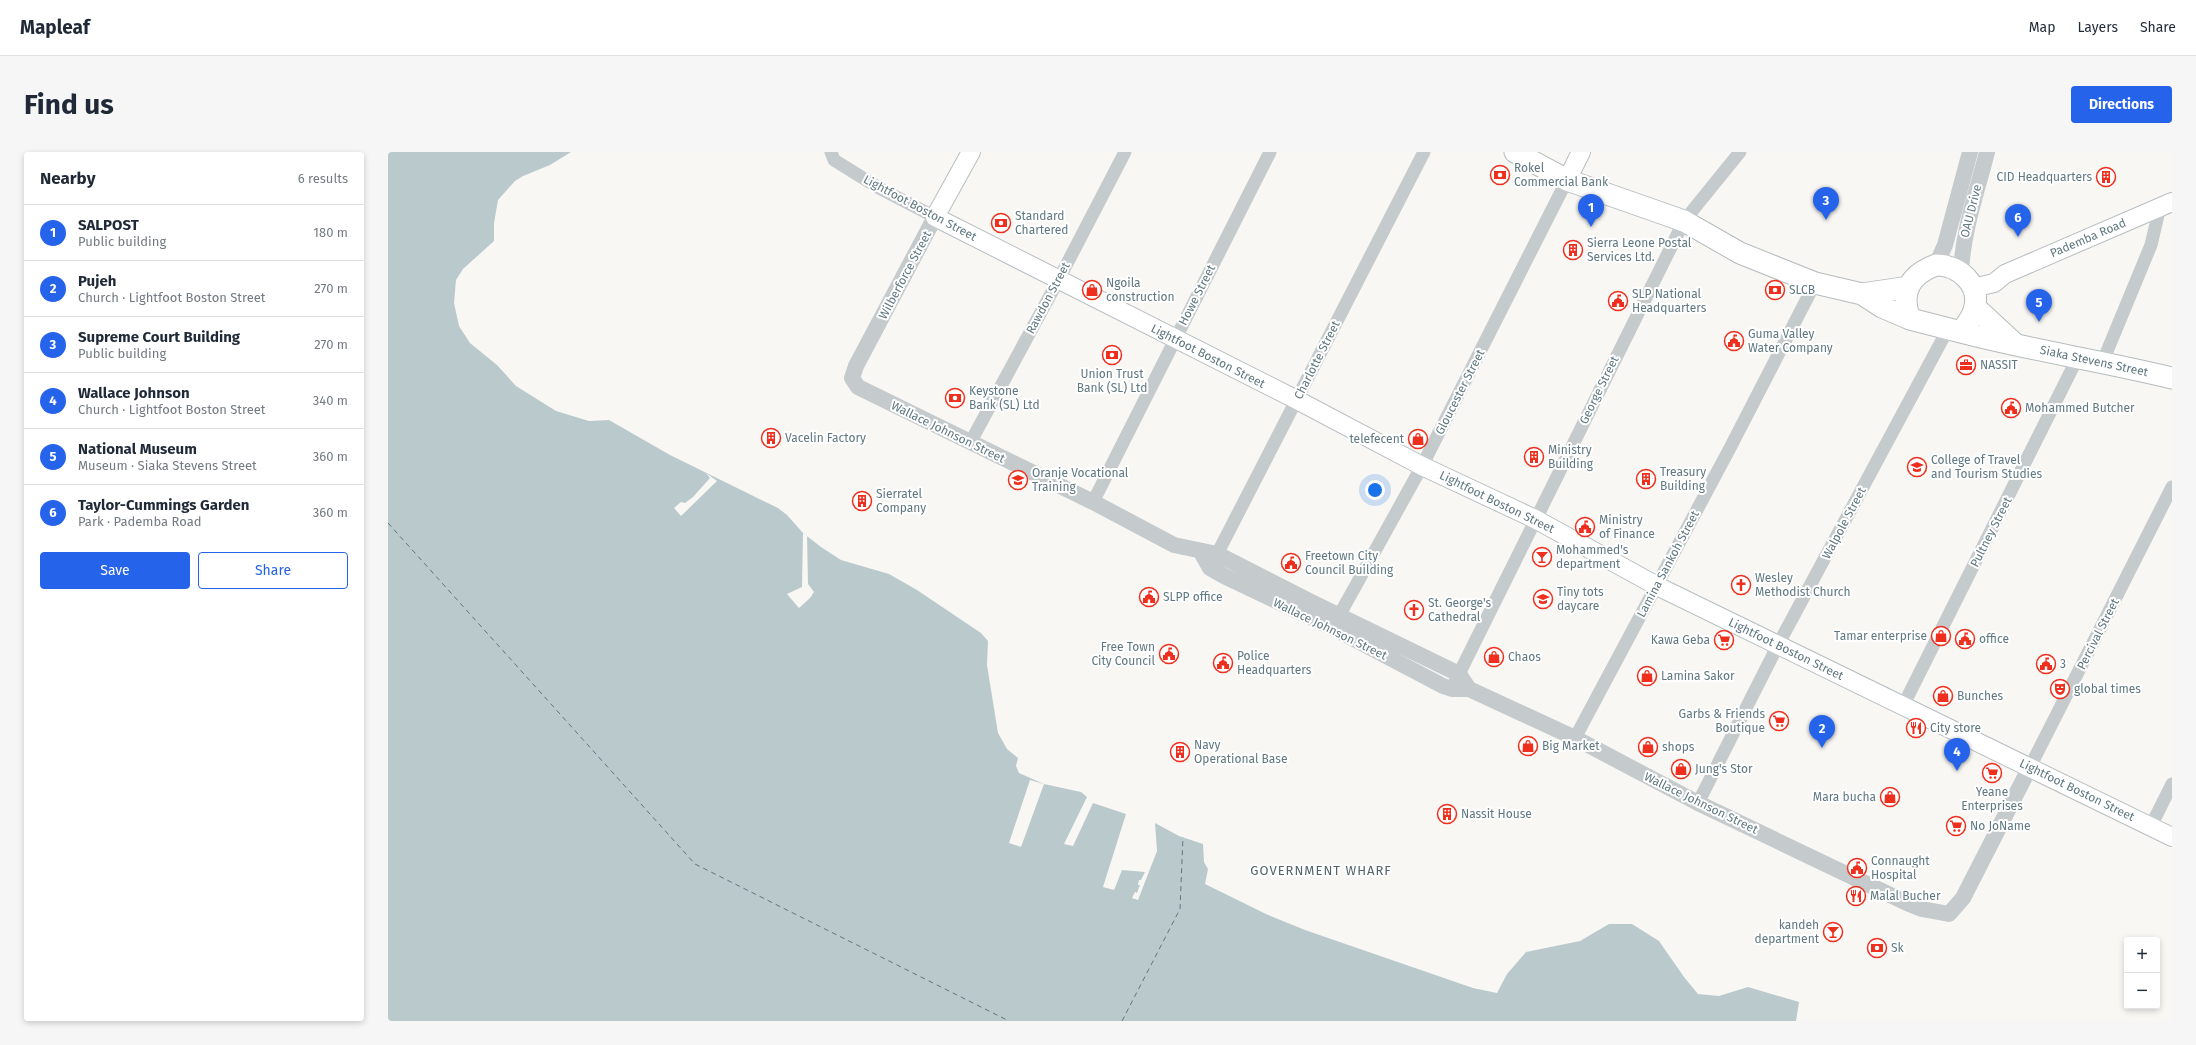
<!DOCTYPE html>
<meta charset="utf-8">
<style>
:root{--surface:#fff;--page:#f6f6f7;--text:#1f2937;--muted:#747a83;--line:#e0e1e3;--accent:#2563eb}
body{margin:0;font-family:"Fira Sans",sans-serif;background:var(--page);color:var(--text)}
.controls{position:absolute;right:12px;bottom:12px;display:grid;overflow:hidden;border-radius:4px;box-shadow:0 2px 6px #0003}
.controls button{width:36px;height:36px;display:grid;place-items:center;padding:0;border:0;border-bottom:1px solid var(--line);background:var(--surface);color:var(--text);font:20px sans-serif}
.you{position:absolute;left:987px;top:338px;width:14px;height:14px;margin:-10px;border:3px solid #fff;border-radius:50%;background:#1a73e8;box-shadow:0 0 0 6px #1a73e833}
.badge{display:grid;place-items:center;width:26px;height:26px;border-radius:50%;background:var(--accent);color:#fff;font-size:13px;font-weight:700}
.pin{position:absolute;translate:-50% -33px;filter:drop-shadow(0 1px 2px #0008)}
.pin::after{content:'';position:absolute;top:21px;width:14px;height:12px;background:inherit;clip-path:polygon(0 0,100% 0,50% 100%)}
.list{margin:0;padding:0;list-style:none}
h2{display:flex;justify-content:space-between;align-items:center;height:52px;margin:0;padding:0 16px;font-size:17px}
h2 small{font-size:13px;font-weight:400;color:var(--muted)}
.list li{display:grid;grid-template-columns:26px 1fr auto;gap:12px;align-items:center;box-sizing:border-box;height:56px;padding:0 16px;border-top:1px solid var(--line)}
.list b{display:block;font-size:15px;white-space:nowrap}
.list p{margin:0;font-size:13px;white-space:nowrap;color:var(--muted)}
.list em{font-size:13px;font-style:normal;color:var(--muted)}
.actions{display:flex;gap:8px;padding:12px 16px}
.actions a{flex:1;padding:9px 0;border:1px solid var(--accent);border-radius:4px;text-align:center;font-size:14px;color:var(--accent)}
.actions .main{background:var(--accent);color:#fff}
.map{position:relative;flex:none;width:1784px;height:869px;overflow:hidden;border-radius:4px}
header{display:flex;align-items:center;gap:24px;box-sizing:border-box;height:56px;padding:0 20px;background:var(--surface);border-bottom:1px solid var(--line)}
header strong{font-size:19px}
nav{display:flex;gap:22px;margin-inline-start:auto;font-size:14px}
.intro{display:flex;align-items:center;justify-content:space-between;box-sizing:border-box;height:96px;padding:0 24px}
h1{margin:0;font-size:28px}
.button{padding:10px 18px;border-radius:4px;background:var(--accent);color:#fff;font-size:14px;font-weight:700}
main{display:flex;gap:24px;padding:0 24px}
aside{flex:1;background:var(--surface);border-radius:4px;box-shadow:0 2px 6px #0003}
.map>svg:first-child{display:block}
</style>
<header>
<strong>Mapleaf</strong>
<nav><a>Map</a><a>Layers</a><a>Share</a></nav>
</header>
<div class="intro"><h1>Find us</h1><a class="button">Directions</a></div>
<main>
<aside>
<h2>Nearby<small>6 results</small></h2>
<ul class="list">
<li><span class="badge">1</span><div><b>SALPOST</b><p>Public building</p></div><em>180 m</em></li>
<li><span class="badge">2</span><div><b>Pujeh</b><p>Church · Lightfoot Boston Street</p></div><em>270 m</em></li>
<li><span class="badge">3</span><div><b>Supreme Court Building</b><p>Public building</p></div><em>270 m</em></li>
<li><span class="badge">4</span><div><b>Wallace Johnson</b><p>Church · Lightfoot Boston Street</p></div><em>340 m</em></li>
<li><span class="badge">5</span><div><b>National Museum</b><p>Museum · Siaka Stevens Street</p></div><em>360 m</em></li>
<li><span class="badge">6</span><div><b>Taylor-Cummings Garden</b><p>Park · Pademba Road</p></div><em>360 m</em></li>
</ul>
<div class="actions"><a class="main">Save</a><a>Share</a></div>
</aside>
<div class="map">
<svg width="1784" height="869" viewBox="0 0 1784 869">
<rect width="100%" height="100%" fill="#f8f7f4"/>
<path fill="#bacacc" d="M 0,0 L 183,0 L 162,13 L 135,24 L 127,29 L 110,48 L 106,71 L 106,89 L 75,117 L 68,128 L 66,151 L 71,174 L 82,191 L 109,213 L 128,234 L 168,259 L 201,269 L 221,268 L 282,303 L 390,356 L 399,363 L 415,381 L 433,395 L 453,408 L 501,422 L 529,438 L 593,481 L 600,489 L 599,513 L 610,581 L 619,597 L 630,606 L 628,614 L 631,621 L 656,632 L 693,640 L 699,645 L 676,692 L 685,694 L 705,651 L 738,662 L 715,735 L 726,738 L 734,718 L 757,720 L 753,728 L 751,728 L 750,733 L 752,733 L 749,741 L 747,740 L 744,746 L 750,748 L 769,699 L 767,671 L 791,684 L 815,692 L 816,710 L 820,717 L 817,732 L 878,762 L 917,778 L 1085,836 L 1109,841 L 1119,822 L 1138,800 L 1192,789 L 1221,772 L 1244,772 L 1271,789 L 1296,825 L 1310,842 L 1331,844 L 1360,835 L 1411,850 L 1408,869 L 0,869 Z"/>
<path fill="#f8f7f4" d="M 318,321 L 329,329 L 293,364 L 286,356 L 293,350 L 297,351 L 305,345 L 322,326 Z
M 415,381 L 419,384 L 420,432 L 426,440 L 422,446 L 411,456 L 399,442 L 414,435 Z
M 642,628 L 656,632 L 633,695 L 621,691 Z"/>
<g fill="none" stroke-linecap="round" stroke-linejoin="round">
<path stroke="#5b787c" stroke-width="1" stroke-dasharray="5 4" stroke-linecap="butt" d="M 0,371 L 307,712 L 621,869
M 734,869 L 792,757 L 795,685"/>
<defs>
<path id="secondary" d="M 583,0 L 547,65 L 909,248 L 1034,314 L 1147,367 L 1269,434 L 1784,685
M 1179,28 L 1193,0
M 1585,136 L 1606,131 L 1617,122 L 1784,50"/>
<path id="primary" d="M 1127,0 L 1179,28 L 1296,69 L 1352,101 L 1427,131 L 1474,142 L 1521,135
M 1548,113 C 1571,113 1594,133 1586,158 C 1584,166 1578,173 1573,180 L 1522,167 C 1512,141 1521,123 1548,113 Z
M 1474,142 L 1494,155 L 1522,167
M 1587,155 L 1628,193
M 1573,180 C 1642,198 1714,209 1784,226"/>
</defs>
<use href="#secondary" stroke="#b7bec1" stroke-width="20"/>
<use href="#primary" stroke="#b5bcbe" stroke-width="23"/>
<path stroke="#c5cacc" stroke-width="13" d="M 443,0 L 446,8 L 491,36 L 547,65
M 1715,209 L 1763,93 L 1772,55
M 582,291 L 671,127 L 737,0
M 705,350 L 882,0
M 825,410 L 1036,0
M 947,471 L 1034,314 L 1179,28
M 1067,530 L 1296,69 L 1352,0
M 1515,554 L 1690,205
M 1187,586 L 1342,296 L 1427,131
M 1642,615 L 1784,335
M 1310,651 L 1390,493 L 1560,177
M 1763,674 L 1784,632"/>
<path stroke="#c5cacc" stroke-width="16" d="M 547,65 L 468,214 L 464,226 L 470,235 L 705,350 L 786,393 L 829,402 L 925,451 L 1071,522 L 1081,537
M 1548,113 L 1557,93 L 1582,0
M 1573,120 C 1575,78 1589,40 1599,0
M 813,400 L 822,416 L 836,424 L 945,476 L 1055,534 L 1064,537 L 1081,537 L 1187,586 L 1310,651 L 1519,751 L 1534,757 L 1561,762 L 1575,746 L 1642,615"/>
<use href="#secondary" stroke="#fff" stroke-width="18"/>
<use href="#primary" stroke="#fff" stroke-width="21"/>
</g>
<defs>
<symbol id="bank-ring" viewBox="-11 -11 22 22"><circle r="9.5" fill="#fff" stroke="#ee2f1e" stroke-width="1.5"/><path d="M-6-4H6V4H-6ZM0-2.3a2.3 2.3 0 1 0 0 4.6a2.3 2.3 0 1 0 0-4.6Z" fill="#ee2f1e"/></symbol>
<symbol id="building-ring" viewBox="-11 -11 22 22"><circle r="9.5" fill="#fff" stroke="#ee2f1e" stroke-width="1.5"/><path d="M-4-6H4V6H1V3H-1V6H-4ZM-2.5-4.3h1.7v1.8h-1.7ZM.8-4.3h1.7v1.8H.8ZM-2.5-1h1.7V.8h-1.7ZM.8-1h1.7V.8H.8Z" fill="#ee2f1e"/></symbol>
<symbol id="shop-ring" viewBox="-11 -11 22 22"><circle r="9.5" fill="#fff" stroke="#ee2f1e" stroke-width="1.5"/><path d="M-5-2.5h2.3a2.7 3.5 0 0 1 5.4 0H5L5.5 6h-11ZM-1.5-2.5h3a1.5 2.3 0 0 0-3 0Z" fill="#ee2f1e"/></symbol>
<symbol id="civic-ring" viewBox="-11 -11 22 22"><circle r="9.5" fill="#fff" stroke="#ee2f1e" stroke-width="1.5"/><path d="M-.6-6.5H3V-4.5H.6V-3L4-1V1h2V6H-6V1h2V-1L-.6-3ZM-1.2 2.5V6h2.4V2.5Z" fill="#ee2f1e"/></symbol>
<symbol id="office-ring" viewBox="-11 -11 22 22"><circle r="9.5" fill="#fff" stroke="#ee2f1e" stroke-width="1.5"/><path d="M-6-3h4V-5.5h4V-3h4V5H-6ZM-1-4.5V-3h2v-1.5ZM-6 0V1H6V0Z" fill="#ee2f1e"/></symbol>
<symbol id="university-ring" viewBox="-11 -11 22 22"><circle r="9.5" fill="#fff" stroke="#ee2f1e" stroke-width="1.5"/><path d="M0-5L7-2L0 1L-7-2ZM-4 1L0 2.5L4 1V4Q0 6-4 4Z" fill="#ee2f1e"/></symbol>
<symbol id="bar-ring" viewBox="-11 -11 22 22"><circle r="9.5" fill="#fff" stroke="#ee2f1e" stroke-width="1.5"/><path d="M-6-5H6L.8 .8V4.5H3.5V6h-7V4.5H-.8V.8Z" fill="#ee2f1e"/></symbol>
<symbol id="church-ring" viewBox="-11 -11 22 22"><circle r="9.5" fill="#fff" stroke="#ee2f1e" stroke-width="1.5"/><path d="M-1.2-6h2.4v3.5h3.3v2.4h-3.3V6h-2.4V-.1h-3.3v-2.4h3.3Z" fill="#ee2f1e"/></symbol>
<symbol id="school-ring" viewBox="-11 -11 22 22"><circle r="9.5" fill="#fff" stroke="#ee2f1e" stroke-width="1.5"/><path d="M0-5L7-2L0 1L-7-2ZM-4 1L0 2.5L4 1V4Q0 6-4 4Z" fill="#ee2f1e"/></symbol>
<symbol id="supermarket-ring" viewBox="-11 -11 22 22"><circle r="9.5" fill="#fff" stroke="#ee2f1e" stroke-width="1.5"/><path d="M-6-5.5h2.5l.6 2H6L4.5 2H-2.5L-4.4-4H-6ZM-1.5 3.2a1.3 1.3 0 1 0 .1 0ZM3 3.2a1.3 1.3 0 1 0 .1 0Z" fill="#ee2f1e"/></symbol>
<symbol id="theatre-ring" viewBox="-11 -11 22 22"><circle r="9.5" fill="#fff" stroke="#ee2f1e" stroke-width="1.5"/><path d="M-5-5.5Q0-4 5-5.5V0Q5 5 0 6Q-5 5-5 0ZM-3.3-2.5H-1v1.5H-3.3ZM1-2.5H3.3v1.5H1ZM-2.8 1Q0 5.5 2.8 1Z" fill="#ee2f1e"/></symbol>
<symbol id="restaurant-ring" viewBox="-11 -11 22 22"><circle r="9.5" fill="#fff" stroke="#ee2f1e" stroke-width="1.5"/><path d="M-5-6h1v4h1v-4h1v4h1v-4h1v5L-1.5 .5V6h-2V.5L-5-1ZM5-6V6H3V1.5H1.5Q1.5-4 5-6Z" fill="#ee2f1e"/></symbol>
</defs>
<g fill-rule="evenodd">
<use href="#bank-ring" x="1101" y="12" width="22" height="22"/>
<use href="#building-ring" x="1707" y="14" width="22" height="22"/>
<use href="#bank-ring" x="602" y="60" width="22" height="22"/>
<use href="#building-ring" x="1174" y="87" width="22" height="22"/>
<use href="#shop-ring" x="693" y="127" width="22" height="22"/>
<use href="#bank-ring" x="1376" y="127" width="22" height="22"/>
<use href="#civic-ring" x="1219" y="138" width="22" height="22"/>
<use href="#civic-ring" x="1335" y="178" width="22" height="22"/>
<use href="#bank-ring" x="713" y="192" width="22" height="22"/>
<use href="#office-ring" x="1567" y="202" width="22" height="22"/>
<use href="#bank-ring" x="556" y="235" width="22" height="22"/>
<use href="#civic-ring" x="1612" y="245" width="22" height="22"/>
<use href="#building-ring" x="372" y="275" width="22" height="22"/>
<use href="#shop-ring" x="1019" y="276" width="22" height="22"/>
<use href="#building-ring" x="1135" y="294" width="22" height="22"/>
<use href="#university-ring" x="1518" y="304" width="22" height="22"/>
<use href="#building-ring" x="1247" y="316" width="22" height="22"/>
<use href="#university-ring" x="619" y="317" width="22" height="22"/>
<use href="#building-ring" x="463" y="338" width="22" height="22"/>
<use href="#civic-ring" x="1186" y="364" width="22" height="22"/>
<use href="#bar-ring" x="1143" y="394" width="22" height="22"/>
<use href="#civic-ring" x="892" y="400" width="22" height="22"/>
<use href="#church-ring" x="1342" y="422" width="22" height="22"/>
<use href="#civic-ring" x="750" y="434" width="22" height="22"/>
<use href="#school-ring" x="1144" y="436" width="22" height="22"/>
<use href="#church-ring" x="1015" y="447" width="22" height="22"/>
<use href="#shop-ring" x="1542" y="473" width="22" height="22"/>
<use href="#civic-ring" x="1566" y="476" width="22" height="22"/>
<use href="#supermarket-ring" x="1325" y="477" width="22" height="22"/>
<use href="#civic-ring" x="770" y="491" width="22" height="22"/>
<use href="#shop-ring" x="1095" y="494" width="22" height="22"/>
<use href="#civic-ring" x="824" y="500" width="22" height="22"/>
<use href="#civic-ring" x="1647" y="501" width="22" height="22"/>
<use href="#shop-ring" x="1248" y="513" width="22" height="22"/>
<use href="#theatre-ring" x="1661" y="526" width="22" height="22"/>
<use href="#shop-ring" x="1544" y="533" width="22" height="22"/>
<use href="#supermarket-ring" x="1380" y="558" width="22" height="22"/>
<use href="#restaurant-ring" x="1517" y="565" width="22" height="22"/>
<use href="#shop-ring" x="1129" y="583" width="22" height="22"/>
<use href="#shop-ring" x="1249" y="584" width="22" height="22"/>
<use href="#building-ring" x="781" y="589" width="22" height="22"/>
<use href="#shop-ring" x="1282" y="606" width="22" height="22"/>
<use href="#supermarket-ring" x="1593" y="610" width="22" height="22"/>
<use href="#shop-ring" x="1491" y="634" width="22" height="22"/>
<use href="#building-ring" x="1048" y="651" width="22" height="22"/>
<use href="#supermarket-ring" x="1557" y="663" width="22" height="22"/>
<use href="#civic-ring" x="1458" y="705" width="22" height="22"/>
<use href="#restaurant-ring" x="1457" y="733" width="22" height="22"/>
<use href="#bar-ring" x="1434" y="769" width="22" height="22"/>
<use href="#bank-ring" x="1478" y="785" width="22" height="22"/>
</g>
<g text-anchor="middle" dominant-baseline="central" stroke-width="4" stroke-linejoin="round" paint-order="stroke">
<g font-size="12" fill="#607881" stroke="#fff" text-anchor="start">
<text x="1126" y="16">Rokel<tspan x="1126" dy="14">Commercial Bank</tspan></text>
<text x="1704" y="25" text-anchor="end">CID Headquarters</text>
<text x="627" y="64">Standard<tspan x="627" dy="14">Chartered</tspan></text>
<text x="1199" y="91">Sierra Leone Postal<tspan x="1199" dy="14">Services Ltd.</tspan></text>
<text x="718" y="131">Ngoila<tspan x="718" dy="14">construction</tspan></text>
<text x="1401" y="138">SLCB</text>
<text x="1244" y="142">SLP National<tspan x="1244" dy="14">Headquarters</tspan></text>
<text x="1360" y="182">Guma Valley<tspan x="1360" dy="14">Water Company</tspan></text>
<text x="1592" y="213">NASSIT</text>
<text x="724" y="222" text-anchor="middle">Union Trust<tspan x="724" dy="14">Bank (SL) Ltd</tspan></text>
<text x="581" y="239">Keystone<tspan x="581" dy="14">Bank (SL) Ltd</tspan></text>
<text x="1637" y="256">Mohammed Butcher</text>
<text x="397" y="286">Vacelin Factory</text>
<text x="1016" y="287" text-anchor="end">telefecent</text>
<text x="1160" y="298">Ministry<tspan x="1160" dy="14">Building</tspan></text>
<text x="1543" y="308">College of Travel<tspan x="1543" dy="14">and Tourism Studies</tspan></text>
<text x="1272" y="320">Treasury<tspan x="1272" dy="14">Building</tspan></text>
<text x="644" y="321">Oranje Vocational<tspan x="644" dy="14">Training</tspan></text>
<text x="488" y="342">Sierratel<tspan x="488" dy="14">Company</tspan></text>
<text x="1211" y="368">Ministry<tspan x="1211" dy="14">of Finance</tspan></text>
<text x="1168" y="398">Mohammed's<tspan x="1168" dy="14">department</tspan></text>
<text x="917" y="404">Freetown City<tspan x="917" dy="14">Council Building</tspan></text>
<text x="1367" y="426">Wesley<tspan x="1367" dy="14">Methodist Church</tspan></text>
<text x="1169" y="440">Tiny tots<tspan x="1169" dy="14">daycare</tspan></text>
<text x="775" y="445">SLPP office</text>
<text x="1040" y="451">St. George's<tspan x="1040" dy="14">Cathedral</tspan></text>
<text x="1539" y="484" text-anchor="end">Tamar enterprise</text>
<text x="1591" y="487">office</text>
<text x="1322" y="488" text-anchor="end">Kawa Geba</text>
<text x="767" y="495" text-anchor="end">Free Town<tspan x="767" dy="14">City Council</tspan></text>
<text x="849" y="504">Police<tspan x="849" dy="14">Headquarters</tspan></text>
<text x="1120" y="505">Chaos</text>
<text x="1672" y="512">3</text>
<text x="1273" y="524">Lamina Sakor</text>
<text x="1686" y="537">global times</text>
<text x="1569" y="544">Bunches</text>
<text x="1377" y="562" text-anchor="end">Garbs &amp; Friends<tspan x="1377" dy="14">Boutique</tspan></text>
<text x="1542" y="576">City store</text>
<text x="806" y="593">Navy<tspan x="806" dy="14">Operational Base</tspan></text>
<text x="1154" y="594">Big Market</text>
<text x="1274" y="595">shops</text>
<text x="1307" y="617">Jung's Stor</text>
<text x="1604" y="640" text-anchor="middle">Yeane<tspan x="1604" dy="14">Enterprises</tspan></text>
<text x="1488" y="645" text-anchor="end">Mara bucha</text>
<text x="1073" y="662">Nassit House</text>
<text x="1582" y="674">No JoName</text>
<text x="1483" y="709">Connaught<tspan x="1483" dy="14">Hospital</tspan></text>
<text x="1482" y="744">Malal Bucher</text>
<text x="1431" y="773" text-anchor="end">kandeh<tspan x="1431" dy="14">department</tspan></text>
<text x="1503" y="796">Sk</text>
</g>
<g font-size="12" fill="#607881" stroke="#fff">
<text transform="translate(532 56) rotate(28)">Lightfoot Boston Street</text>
<text transform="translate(1583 59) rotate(-76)">OAU Drive</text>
<text transform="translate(1700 86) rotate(-23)">Pademba Road</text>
<text transform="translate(517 123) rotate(-62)">Wilberforce Street</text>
<text transform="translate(809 143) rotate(-63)">Howe Street</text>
<text transform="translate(660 146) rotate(-62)">Rawdon Street</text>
<text transform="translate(820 204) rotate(27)">Lightfoot Boston Street</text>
<text transform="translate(929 208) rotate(-63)">Charlotte Street</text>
<text transform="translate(1706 209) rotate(12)">Siaka Stevens Street</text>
<text transform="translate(1211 238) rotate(-64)">George Street</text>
<text transform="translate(1072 240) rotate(-63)">Gloucester Street</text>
<text transform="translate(560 280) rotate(26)">Wallace Johnson Street</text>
<text transform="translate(1109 350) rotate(26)">Lightfoot Boston Street</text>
<text transform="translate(1456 371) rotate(-62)">Walpole Street</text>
<text transform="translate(1603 380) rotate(-63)">Pultney Street</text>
<text transform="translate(1280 412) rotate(-62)">Lamina Sankoh Street</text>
<text transform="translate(942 477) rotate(26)">Wallace Johnson Street</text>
<text transform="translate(1710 482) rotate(-63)">Percival Street</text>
<text transform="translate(1398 497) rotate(26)">Lightfoot Boston Street</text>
<text transform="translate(1689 638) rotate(26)">Lightfoot Boston Street</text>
<text transform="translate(1313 651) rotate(26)">Wallace Johnson Street</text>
</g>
<g font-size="13" letter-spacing="1" fill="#53646c" stroke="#fff">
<text x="933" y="718">GOVERNMENT WHARF</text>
</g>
</g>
</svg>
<div class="controls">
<button>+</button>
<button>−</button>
</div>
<div class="you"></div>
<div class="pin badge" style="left:1203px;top:75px">1</div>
<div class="pin badge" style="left:1434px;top:596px">2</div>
<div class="pin badge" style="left:1438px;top:68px">3</div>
<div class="pin badge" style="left:1569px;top:619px">4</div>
<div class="pin badge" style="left:1651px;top:170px">5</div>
<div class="pin badge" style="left:1630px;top:85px">6</div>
</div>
</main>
